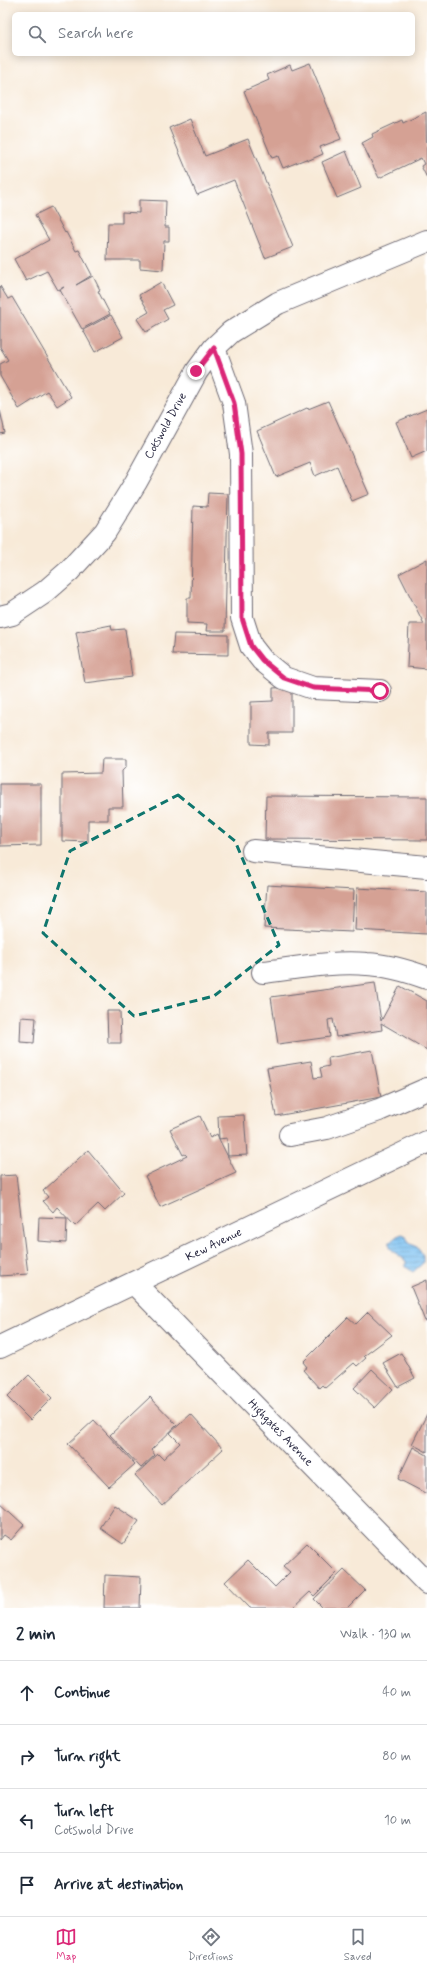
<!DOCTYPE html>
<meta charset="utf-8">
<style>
:root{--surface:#fff;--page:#f6f6f7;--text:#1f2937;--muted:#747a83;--line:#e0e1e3;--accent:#db2777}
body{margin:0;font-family:Mynerve,sans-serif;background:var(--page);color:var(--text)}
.stop{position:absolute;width:12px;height:12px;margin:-9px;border:3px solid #db2777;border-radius:50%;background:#fff}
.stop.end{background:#db2777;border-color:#fff;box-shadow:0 1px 4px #0008}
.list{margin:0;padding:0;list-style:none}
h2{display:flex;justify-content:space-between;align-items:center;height:52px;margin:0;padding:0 16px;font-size:17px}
h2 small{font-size:13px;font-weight:400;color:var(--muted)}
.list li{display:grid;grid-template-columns:26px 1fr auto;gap:12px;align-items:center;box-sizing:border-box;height:64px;padding:0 16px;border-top:1px solid var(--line)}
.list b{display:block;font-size:15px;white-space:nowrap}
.list p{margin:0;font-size:13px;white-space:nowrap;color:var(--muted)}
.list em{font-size:13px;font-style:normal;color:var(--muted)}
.icon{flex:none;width:22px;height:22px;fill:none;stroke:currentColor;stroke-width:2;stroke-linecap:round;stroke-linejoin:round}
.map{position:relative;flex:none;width:427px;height:1608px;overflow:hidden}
.search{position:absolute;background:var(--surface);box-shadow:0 2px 10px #0003;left:12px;right:12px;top:12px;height:44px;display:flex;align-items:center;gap:10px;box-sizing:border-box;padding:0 14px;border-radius:6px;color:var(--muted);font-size:15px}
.sheet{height:308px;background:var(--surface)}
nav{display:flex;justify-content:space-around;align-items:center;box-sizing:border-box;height:56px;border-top:1px solid var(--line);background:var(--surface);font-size:11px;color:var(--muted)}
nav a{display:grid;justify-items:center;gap:2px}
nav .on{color:var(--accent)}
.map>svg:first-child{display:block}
</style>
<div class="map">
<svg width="427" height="1608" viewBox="0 0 427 1608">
<defs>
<pattern id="water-rules" width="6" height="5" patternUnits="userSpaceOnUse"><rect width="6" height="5" fill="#7ac0f1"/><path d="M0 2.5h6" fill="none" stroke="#649cc4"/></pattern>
</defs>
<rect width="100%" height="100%" fill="#fff"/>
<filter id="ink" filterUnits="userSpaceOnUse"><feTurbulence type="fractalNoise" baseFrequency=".025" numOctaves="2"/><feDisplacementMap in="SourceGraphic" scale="8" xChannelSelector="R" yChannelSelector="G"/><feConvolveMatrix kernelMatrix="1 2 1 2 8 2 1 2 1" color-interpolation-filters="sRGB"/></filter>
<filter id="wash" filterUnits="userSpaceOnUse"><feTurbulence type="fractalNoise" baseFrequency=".012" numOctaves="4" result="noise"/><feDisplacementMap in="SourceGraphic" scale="16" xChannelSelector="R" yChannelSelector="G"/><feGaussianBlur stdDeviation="0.9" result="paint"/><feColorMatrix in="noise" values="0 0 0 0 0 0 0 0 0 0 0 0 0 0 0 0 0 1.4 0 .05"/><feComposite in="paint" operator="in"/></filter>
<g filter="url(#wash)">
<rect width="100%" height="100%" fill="#f8ead8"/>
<path fill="url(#water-rules)" stroke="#4e7196" d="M 402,1234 L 405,1235 L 410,1244 L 416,1246 L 423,1255 L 423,1263 L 413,1272 L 406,1267 L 406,1261 L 391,1249 L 389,1243 L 397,1236 Z"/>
<g id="blocks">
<path fill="#d5a194" d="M 310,63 L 341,139 L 320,147 L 323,154 L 307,161 L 306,159 L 283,168 L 278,156 L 272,158 L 244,91 L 269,80 L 267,75 L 290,65 L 292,70 Z
M 426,112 L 427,178 L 421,166 L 424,164 L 421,158 L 379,178 L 362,143 L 373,137 L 372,134 L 402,120 L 403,123 Z
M 190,119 L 205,156 L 248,139 L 293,247 L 265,258 L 234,180 L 197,195 L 169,128 Z
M 346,151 L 361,188 L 337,198 L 322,162 Z
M 139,200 L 166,201 L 165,227 L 169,227 L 169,241 L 164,241 L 163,270 L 140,268 L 140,260 L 107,260 L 108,223 L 122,223 L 122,212 L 139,213 Z
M 51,207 L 65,233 L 66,232 L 76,251 L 79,250 L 92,275 L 76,285 L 93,276 L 100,290 L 98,291 L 110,314 L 82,329 L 60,290 L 64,287 L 58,290 L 47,271 L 26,281 L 14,259 L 49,240 L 35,215 Z
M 161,282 L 173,305 L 163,310 L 168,319 L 146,332 L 137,319 L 149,312 L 139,295 Z
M 0,286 L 8,299 L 12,297 L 71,397 L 57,406 L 47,391 L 19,409 L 0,376 L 0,364 L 8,360 L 0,347 Z
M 111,315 L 123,337 L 95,352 L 83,330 Z
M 328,401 L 369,494 L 352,501 L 337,466 L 315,476 L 310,463 L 276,477 L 257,431 L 307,408 L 308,409 Z
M 427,409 L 427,451 L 411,458 L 396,422 Z
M 0,410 L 5,433 L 0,434 Z
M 208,493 L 228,494 L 225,631 L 206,631 L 207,624 L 187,623 L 187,598 L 191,598 L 193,506 L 207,507 Z
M 427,559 L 427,669 L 407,667 L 409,624 L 424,624 L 399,574 Z
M 111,625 L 112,630 L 125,629 L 132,677 L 85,683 L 76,632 Z
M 174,634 L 228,635 L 228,655 L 172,654 Z
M 292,687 L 292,733 L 269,733 L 269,745 L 251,744 L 251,702 L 273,701 L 273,688 Z
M 102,759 L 126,759 L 126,767 L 122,771 L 123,807 L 108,807 L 108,820 L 88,820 L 88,842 L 62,841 L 62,774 L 101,773 Z
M 0,784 L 41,784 L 41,845 L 0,846 Z
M 266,796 L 427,797 L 427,840 L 265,839 Z
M 267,885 L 354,890 L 352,932 L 264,928 Z
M 357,888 L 427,892 L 427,934 L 355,930 Z
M 375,983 L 381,1021 L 400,986 L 427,1001 L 427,1050 L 381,1023 L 382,1030 L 336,1037 L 333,1019 L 328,1020 L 330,1037 L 278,1044 L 271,997 Z
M 107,1011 L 120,1011 L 121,1043 L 108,1043 Z
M 21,1017 L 36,1018 L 34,1043 L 20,1042 Z
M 372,1050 L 381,1097 L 276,1116 L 267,1068 L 311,1061 L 314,1078 L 322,1077 L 320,1068 L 329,1066 L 328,1058 Z
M 244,1115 L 247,1155 L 228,1156 L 227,1138 L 219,1139 L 236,1173 L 160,1207 L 145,1176 L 187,1156 L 185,1154 L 183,1155 L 170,1129 L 200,1116 L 210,1138 L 217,1134 L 219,1139 L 218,1116 Z
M 88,1150 L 124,1193 L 105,1211 L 98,1204 L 75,1226 L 57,1207 L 53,1212 L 43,1201 L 48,1197 L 43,1191 Z
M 16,1175 L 28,1274 L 0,1276 L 0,1176 Z
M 39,1217 L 67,1218 L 66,1243 L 38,1241 Z
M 427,1280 L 427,1320 L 425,1321 L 411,1287 Z
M 368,1312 L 392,1335 L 364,1356 L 366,1358 L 357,1366 L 354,1363 L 325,1388 L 322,1385 L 319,1388 L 303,1370 L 307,1367 L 303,1362 L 348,1317 L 356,1324 Z
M 401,1353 L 415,1378 L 398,1387 L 383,1363 Z
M 372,1369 L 393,1389 L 375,1408 L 354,1388 Z
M 29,1375 L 52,1398 L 30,1420 L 7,1397 Z
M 150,1397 L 177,1425 L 151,1450 L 155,1455 L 141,1468 L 110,1435 Z
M 191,1414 L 223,1449 L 162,1505 L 135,1475 L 158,1454 L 163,1459 L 180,1443 L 170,1433 Z
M 427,1414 L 427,1452 L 412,1444 Z
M 94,1420 L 135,1464 L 109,1487 L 68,1444 Z
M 413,1447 L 427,1455 L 427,1494 L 398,1479 Z
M 0,1503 L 24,1525 L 11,1540 L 4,1535 L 0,1540 Z
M 115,1505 L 139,1521 L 123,1544 L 100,1528 Z
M 307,1543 L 337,1573 L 314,1596 L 310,1592 L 293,1608 L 250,1608 L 225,1582 L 248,1560 L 275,1587 L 290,1572 L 283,1566 Z
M 344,1570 L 365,1590 L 347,1608 L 323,1608 L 314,1599 Z
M 105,1575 L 141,1577 L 140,1608 L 104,1608 Z"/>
</g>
</g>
<g filter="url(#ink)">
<use href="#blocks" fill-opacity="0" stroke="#6d6872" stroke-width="1"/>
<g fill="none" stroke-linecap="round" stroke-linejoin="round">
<defs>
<path id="minor" d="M 214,348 L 234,403 L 241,454 L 242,618 L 251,646 L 262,660 L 284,678 L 313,688 L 380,691
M 0,617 L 12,614 L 45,592 L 69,571 L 105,532 L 136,482 L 197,371 L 214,348 L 231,332 L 278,303 L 427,241
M 253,851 L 427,867
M 263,972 C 297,968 333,961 367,964 C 388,965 408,971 427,978
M 290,1135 L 327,1128 L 379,1110 L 427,1089
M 134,1283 L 427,1583
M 0,1347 L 427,1142"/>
</defs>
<use href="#minor" stroke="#6d6872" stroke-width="24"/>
<use href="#minor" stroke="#fff" stroke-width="22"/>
</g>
</g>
<g fill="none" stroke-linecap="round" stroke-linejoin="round" filter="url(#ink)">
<path stroke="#db2777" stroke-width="5" d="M 196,371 L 214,348 L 234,403 L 241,454 L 242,618 L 251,646 L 262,660 L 284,678 L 313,688 L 380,691"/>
</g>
<path fill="none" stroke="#0f766e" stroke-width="3" stroke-dasharray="8 5" stroke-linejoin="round" d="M 178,795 L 235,841 L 279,945 L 214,996 L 134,1016 L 43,933 L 70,851 Z"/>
<g text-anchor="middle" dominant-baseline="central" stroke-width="4" stroke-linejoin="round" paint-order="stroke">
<g font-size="12" fill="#22223b" stroke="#fff">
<text transform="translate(166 426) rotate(-61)">Cotswold Drive</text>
<text transform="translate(214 1245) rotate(-26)">Kew Avenue</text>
<text transform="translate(280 1433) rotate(46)">Highgates Avenue</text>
</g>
</g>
</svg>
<div class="stop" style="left:380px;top:691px"></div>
<div class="stop end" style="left:196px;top:371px"></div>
<div class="search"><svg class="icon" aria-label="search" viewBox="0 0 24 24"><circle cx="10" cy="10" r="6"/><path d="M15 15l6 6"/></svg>Search here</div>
</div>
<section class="sheet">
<h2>2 min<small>Walk · 130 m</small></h2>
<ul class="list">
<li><svg class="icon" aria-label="ahead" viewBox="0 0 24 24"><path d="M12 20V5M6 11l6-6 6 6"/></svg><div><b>Continue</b></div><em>40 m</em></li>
<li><svg class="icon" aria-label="right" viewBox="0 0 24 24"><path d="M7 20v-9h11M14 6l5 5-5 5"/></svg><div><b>Turn right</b></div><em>80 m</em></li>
<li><svg class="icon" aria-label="left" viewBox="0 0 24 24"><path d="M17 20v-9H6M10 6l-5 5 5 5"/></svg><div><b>Turn left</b><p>Cotswold Drive</p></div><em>10 m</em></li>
<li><svg class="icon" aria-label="arrive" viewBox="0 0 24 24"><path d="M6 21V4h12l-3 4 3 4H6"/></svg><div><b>Arrive at destination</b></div></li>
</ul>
</section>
<nav>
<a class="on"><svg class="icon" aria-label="map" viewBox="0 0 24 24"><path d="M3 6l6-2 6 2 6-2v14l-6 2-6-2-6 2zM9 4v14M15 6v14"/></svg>Map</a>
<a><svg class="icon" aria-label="directions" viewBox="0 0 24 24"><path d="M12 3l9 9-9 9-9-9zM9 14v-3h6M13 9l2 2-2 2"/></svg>Directions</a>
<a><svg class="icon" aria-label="saved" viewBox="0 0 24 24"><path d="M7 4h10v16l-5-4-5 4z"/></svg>Saved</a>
</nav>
